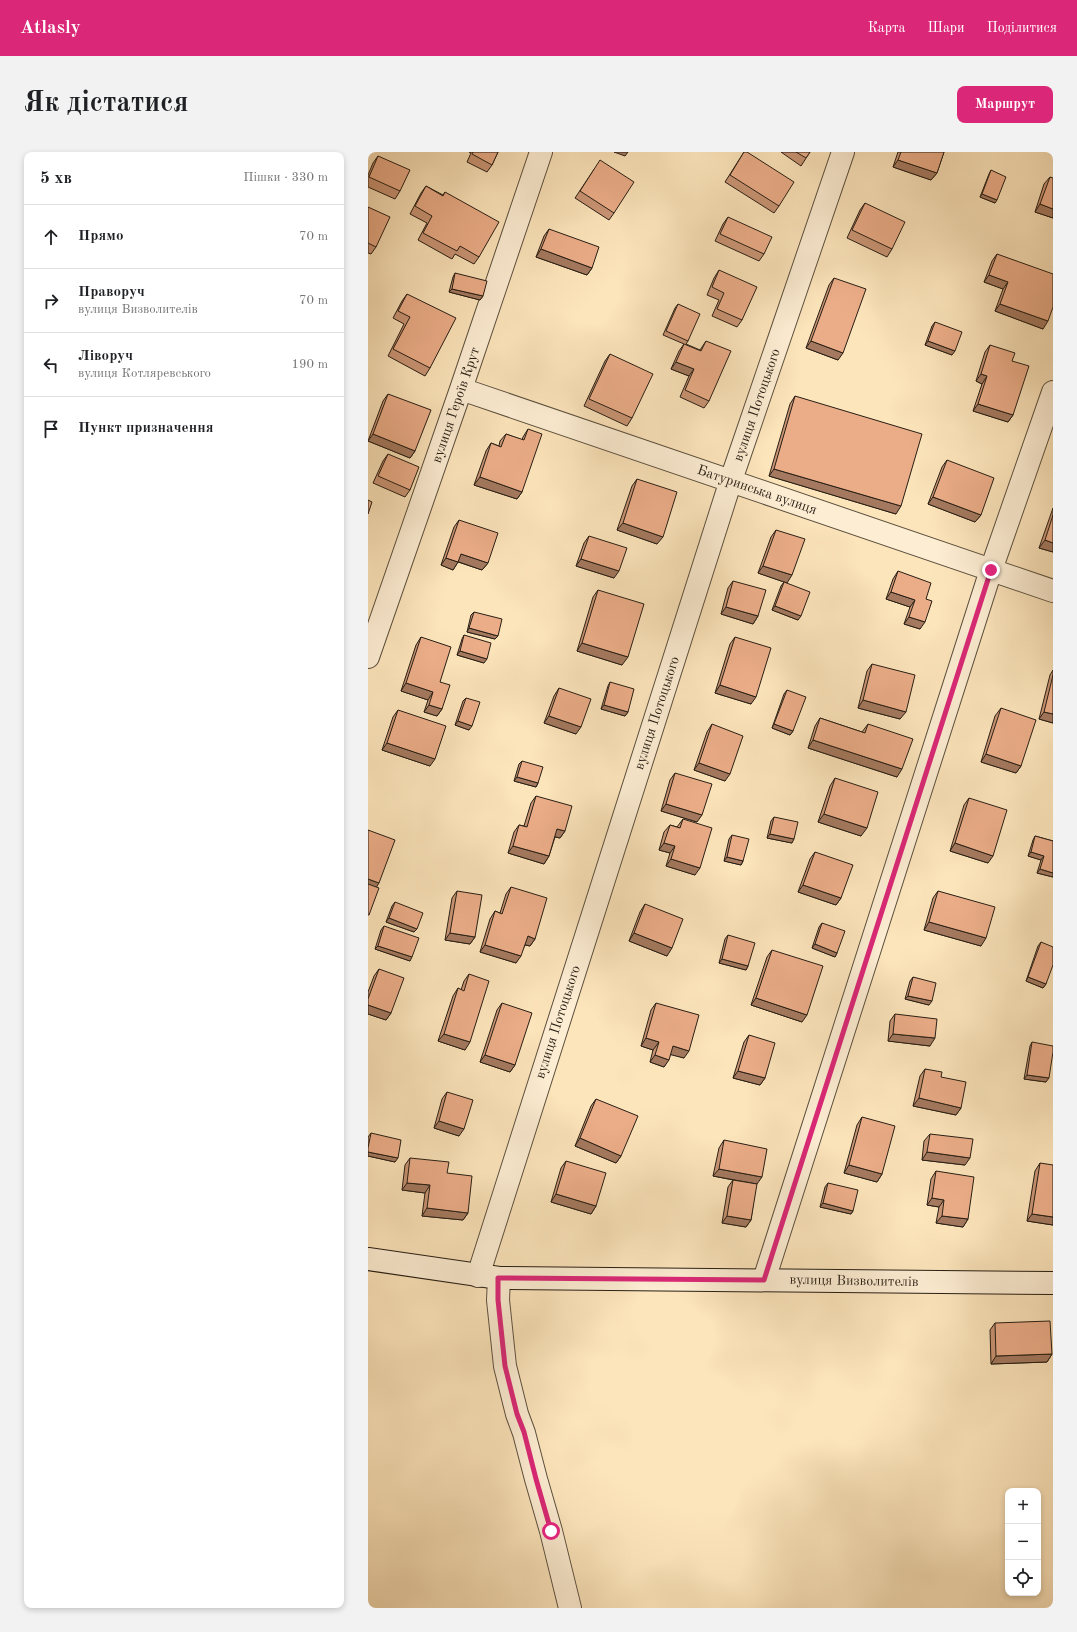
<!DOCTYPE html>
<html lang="uk">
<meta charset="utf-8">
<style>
:root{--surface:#fff;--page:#f2f2f2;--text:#202124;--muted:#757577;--line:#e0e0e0;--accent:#db2777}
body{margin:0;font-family:"Old Standard TT",serif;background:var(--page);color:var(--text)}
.controls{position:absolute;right:12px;bottom:12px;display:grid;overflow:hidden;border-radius:8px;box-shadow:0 2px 6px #0003}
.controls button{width:36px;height:36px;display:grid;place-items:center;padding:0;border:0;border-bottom:1px solid var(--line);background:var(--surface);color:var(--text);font:20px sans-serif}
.stop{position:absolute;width:12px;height:12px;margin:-9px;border:3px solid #db2777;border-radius:50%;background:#fff}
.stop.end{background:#db2777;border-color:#fff;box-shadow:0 1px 4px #0008}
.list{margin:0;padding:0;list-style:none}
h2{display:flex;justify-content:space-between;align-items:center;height:52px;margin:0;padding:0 16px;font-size:17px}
h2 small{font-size:13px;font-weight:400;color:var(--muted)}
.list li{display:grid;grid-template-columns:26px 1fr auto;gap:12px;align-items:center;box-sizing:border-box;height:64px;padding:0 16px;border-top:1px solid var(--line)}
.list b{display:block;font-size:15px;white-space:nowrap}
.list p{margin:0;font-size:13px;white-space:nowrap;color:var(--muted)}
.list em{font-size:13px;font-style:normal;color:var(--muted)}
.icon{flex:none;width:22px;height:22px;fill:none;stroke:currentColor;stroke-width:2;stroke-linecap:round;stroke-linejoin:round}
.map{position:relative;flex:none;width:685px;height:1456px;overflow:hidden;border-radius:8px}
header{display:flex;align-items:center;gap:24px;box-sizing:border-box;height:56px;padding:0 20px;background:var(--accent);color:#fff}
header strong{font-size:19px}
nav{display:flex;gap:22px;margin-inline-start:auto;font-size:14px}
.intro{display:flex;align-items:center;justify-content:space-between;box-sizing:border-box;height:96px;padding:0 24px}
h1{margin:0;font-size:28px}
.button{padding:10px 18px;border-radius:8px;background:var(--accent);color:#fff;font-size:14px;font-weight:700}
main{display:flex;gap:24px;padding:0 24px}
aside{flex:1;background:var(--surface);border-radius:8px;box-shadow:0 2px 6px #0003}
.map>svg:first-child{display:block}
</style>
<header>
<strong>Atlasly</strong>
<nav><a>Карта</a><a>Шари</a><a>Поділитися</a></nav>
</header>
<div class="intro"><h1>Як дістатися</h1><a class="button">Маршрут</a></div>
<main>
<aside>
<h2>5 хв<small>Пішки · 330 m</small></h2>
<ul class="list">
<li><svg class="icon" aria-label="ahead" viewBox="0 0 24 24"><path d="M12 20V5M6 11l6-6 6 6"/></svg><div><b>Прямо</b></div><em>70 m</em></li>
<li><svg class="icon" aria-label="right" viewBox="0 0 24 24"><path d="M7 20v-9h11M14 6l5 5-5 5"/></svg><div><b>Праворуч</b><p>вулиця Визволителів</p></div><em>70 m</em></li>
<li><svg class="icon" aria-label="left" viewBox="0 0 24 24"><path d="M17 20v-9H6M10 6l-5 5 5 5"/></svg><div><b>Ліворуч</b><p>вулиця Котляревського</p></div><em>190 m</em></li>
<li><svg class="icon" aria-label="arrive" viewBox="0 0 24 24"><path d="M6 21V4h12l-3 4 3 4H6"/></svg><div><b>Пункт призначення</b></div></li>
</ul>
</aside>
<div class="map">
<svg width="685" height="1456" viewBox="0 0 685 1456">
<rect width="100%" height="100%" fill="#fce4bb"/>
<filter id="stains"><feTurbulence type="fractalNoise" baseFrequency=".005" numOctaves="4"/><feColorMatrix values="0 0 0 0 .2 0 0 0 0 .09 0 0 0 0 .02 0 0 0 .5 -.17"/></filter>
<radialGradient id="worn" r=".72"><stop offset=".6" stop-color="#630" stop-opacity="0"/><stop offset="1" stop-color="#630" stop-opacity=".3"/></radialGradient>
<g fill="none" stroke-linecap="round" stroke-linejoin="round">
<defs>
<path id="minor" d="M 93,237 L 685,439
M 0,505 L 93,237 L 173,0
M 110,1124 L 363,328 L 475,0
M 131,1126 L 130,1148 L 137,1214 L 149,1262 L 156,1281 L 168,1327 L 183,1379 L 202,1456
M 396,1128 L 623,418 L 685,240"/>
<path id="secondary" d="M 0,1107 L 131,1126 L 685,1131"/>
</defs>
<use href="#minor" stroke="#5c503e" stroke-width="24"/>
<use href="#secondary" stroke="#271e14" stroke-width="24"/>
<use href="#minor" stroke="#fdedd3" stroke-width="22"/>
<use href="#secondary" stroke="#fdedd3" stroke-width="22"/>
</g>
<path fill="#ca9575" stroke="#271e14" d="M 101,0 L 130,0 L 124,13 L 119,20 L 99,10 L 103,1 Z
M 376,0 L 411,54 L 406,61 L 357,30 Z
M 413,0 L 442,0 L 433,14 Z
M 530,0 L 576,0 L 569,21 L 563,28 L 525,15 Z
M 10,4 L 32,39 L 27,47 L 0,35 L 0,23 L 5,11 Z
M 227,16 L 246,61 L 241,68 L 207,46 Z
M 623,18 L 627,51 L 612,45 L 621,22 Z
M 682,25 L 685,66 L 667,60 L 676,32 Z
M 58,34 L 75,43 L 77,40 L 111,105 L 106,112 L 87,102 L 84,107 L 50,88 L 59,71 L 42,62 L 53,41 Z
M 497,51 L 524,97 L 519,105 L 479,86 L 492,58 Z
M 0,55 L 8,95 L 3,102 L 0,101 Z
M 360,65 L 396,102 L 391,109 L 347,89 L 355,72 Z
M 181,77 L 224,116 L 219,123 L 168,105 L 176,84 Z
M 629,102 L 675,177 L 627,159 L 635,137 L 616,130 L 624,109 Z
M 351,118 L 374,168 L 369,175 L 344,164 L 351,148 L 339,143 L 346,126 Z
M 87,121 L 115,144 L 112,148 L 81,140 L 85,125 Z
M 466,126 L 470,208 L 438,196 L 461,133 Z
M 39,142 L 62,216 L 57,224 L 20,204 L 36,172 L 25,166 L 34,149 Z
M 310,152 L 320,189 L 318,192 L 332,198 L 338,189 L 341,249 L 336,256 L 312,245 L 321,224 L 303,217 L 311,199 L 316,192 L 295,183 L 307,156 Z
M 567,170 L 584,203 L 557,193 L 564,174 Z
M 622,193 L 644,209 L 645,263 L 640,270 L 605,259 L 614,232 L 608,229 L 617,200 Z
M 242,202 L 264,266 L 259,274 L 216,254 L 237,209 Z
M 20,242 L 47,299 L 42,306 L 0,289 L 15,249 Z
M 427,244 L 528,362 L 401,324 L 422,252 Z
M 160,277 L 154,340 L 149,347 L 106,333 L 118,299 L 123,291 L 131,294 L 132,289 L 138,282 L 154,288 L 155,285 Z
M 20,302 L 42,338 L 37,345 L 5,331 L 15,309 Z
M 579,308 L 613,363 L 607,370 L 560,352 L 574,315 Z
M 269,327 L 289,392 L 249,378 L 264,334 Z
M 685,356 L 685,400 L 671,396 Z
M 91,368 L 120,411 L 114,418 L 90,410 L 85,418 L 73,413 L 86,375 Z
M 408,378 L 419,431 L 390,421 L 403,385 Z
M 221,384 L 246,426 L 208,414 L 216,391 Z
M 530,419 L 558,447 L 552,477 L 536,472 L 542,455 L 518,447 L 525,427 Z
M 365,429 L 390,464 L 385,472 L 353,462 L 360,436 Z
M 416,430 L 430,468 L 404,458 L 413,434 Z
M 230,438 L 254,513 L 209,499 L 225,445 Z
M 106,460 L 130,484 L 127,487 L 99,480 L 103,463 Z
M 96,483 L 116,511 L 89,503 L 94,487 Z
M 53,485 L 72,530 L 74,557 L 69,564 L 56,560 L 60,548 L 33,539 L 48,493 Z
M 367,485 L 383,552 L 347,541 L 362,492 Z
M 504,512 L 532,567 L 490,556 L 499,519 Z
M 685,518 L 685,571 L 671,567 L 682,523 Z
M 242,530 L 260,560 L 257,564 L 233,557 L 240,534 Z
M 191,536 L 208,582 L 176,571 L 186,544 Z
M 419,538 L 425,579 L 422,583 L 404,576 L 416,542 Z
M 98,546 L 101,578 L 87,573 L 95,549 Z
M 633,556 L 653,614 L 648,621 L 613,610 L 627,564 Z
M 30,558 L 62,614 L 14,598 L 25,565 Z
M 452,566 L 494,580 L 500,572 L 529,625 L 440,596 L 447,574 Z
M 344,572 L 357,629 L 326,618 L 339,580 Z
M 154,609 L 170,631 L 168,635 L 146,629 L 151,612 Z
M 307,621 L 329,670 L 293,659 L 302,628 Z
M 467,626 L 493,684 L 450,670 L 462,634 Z
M 168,644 L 197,679 L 192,686 L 187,685 L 181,704 L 176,712 L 140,701 L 146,680 L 151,673 L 156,674 L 163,651 Z
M 601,646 L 620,711 L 582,699 L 596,653 Z
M 406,665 L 424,691 L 399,686 L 403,669 Z
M 315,667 L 327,723 L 298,714 L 302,701 L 291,698 L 296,680 L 302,673 L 309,675 Z
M 364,683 L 375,709 L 373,713 L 356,709 L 361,687 Z
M 667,684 L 685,689 L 685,725 L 669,721 L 673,708 L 660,704 L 665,688 Z
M 447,700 L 473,746 L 468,753 L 430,740 L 442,707 Z
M 143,735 L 167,787 L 162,794 L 157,793 L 148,811 L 112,800 L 122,767 L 127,759 L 132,761 L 138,742 Z
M 89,739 L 107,785 L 102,792 L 77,788 L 84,746 Z
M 570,739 L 613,794 L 556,778 L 565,746 Z
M 27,750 L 46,780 L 18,770 L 24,754 Z
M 277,752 L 299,804 L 261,789 L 272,760 Z
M 454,771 L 469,801 L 467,805 L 444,796 L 451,775 Z
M 16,774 L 42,809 L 7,797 L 13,778 Z
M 360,783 L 380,814 L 378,818 L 351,811 L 357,787 Z
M 673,790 L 678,832 L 675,836 L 658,829 L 670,794 Z
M 404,798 L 434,870 L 383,853 L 399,805 Z
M 11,817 L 23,861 L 18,868 L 0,862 L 0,840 L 6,824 Z
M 101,822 L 97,898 L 70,889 L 85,844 L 90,836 L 93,838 L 96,829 Z
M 545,825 L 561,853 L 537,847 L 542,829 Z
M 134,851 L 147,913 L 142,920 L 112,910 L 129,858 Z
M 288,851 L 316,906 L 303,902 L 296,915 L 282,910 L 285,898 L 273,894 L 283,858 Z
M 527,862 L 562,894 L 520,889 L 522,869 Z
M 381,883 L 397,926 L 392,933 L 365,926 L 376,890 Z
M 664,890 L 678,930 L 656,927 L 662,894 Z
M 557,917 L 573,925 L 593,956 L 588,963 L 545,954 L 552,924 Z
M 79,940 L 91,984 L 66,976 L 74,947 Z
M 228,947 L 253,1004 L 248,1011 L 207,994 L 223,954 Z
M 494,965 L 514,1022 L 509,1030 L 476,1021 L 489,973 Z
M 3,981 L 27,1010 L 0,1004 L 0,985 Z
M 562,982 L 597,1013 L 554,1008 L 556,989 Z
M 356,988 L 389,1032 L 388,1032 L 383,1068 L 378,1075 L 354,1071 L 360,1035 L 365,1028 L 345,1024 L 351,996 Z
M 42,1006 L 100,1061 L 95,1068 L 54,1064 L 57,1041 L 34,1038 L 37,1013 Z
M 198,1009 L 228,1054 L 223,1062 L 183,1050 L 193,1016 Z
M 672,1011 L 685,1073 L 659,1069 L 667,1019 Z
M 568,1019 L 600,1067 L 595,1075 L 568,1071 L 571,1055 L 559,1053 L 563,1027 Z
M 460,1031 L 485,1059 L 483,1062 L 452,1055 L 457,1035 Z
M 627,1171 L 684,1202 L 679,1210 L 623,1212 L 622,1178 Z"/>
<path fill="#a4795f" stroke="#271e14" d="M 246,0 L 260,0 L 257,4 Z
M 530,8 L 569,21 L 563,28 L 525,15 Z
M 614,42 L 629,48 L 627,51 L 612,45 Z
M 672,52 L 685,57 L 685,66 L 667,60 Z
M 173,97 L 224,116 L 219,123 L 168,105 Z
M 621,123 L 640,130 L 635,137 L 616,130 Z
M 84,137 L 115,144 L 112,148 L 81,140 Z
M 632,152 L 680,169 L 675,177 L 627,159 Z
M 443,189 L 475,201 L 470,208 L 438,196 Z
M 560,189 L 587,199 L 584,203 L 557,193 Z
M 308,210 L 326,217 L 321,224 L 303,217 Z
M 613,222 L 619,224 L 614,232 L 608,229 Z
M 610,252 L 645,263 L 640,270 L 605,259 Z
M 5,282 L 47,299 L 42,306 L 0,289 Z
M 406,317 L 533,354 L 528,362 L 401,324 Z
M 112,325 L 154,340 L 149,347 L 106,333 Z
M 565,345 L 613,363 L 607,370 L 560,352 Z
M 255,371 L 295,385 L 289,392 L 249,378 Z
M 677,388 L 685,391 L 685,400 L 671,396 Z
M 93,402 L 120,411 L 114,418 L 88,409 Z
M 78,406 L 90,410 L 85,418 L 73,413 Z
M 213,407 L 251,419 L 246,426 L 208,414 Z
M 395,414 L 424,423 L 419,431 L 390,421 Z
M 523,440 L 547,448 L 542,455 L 518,447 Z
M 407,454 L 433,464 L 430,468 L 404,458 Z
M 358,455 L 390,464 L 385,472 L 353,462 Z
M 541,465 L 557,470 L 552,477 L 536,472 Z
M 101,476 L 130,484 L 127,487 L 99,480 Z
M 214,491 L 260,505 L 254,513 L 209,499 Z
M 92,499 L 119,507 L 116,511 L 89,503 Z
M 38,531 L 65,540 L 60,548 L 33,539 Z
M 352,533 L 388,545 L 383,552 L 347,541 Z
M 495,548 L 538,560 L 532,567 L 490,556 Z
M 61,553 L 74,557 L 69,564 L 56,560 Z
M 236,553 L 260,560 L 257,564 L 233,557 Z
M 676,560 L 685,562 L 685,571 L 671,567 Z
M 181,564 L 213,575 L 208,582 L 176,571 Z
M 90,569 L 104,574 L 101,578 L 87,573 Z
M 406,572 L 425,579 L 422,583 L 404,576 Z
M 445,588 L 534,617 L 529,625 L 440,596 Z
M 19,591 L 67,607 L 62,614 L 14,598 Z
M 618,602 L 653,614 L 648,621 L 613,610 Z
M 331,611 L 362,622 L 357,629 L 326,618 Z
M 149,625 L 170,631 L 168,635 L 146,629 Z
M 298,652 L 334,663 L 329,670 L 293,659 Z
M 456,662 L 499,676 L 493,684 L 450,670 Z
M 189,677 L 197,679 L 192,686 L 184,684 Z
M 402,682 L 426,687 L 424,691 L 399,686 Z
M 296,691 L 307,694 L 302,701 L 291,698 Z
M 587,691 L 625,704 L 620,711 L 582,699 Z
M 145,694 L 181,704 L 176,712 L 140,701 Z
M 663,700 L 676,704 L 673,708 L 660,704 Z
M 359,705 L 375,709 L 373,713 L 356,709 Z
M 303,707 L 332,716 L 327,723 L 298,714 Z
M 672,717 L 685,721 L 685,725 L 669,721 Z
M 0,727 L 11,731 L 6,739 L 0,736 Z
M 435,733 L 473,746 L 468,753 L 430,740 Z
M 21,766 L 49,777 L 46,780 L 18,770 Z
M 561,770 L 618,786 L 613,794 L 556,778 Z
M 82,781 L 107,785 L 102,792 L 77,788 Z
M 266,781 L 304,796 L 299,804 L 261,789 Z
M 160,784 L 167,787 L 162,794 L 154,792 Z
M 447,792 L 469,801 L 467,805 L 444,796 Z
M 117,793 L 153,804 L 148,811 L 112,800 Z
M 10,794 L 44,805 L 42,809 L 7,797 Z
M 354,807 L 380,814 L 378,818 L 351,811 Z
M 660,825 L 678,832 L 675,836 L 658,829 Z
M 540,844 L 564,849 L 561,853 L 537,847 Z
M 388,846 L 439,863 L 434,870 L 383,853 Z
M 0,853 L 23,861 L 18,868 L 0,862 Z
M 76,882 L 102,890 L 97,898 L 70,889 Z
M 525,882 L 567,886 L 562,894 L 520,889 Z
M 278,886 L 291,890 L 285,898 L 273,894 Z
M 305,894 L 321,899 L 316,906 L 300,902 Z
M 117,903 L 147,913 L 142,920 L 112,910 Z
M 287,903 L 301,908 L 296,915 L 282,910 Z
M 370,919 L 397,926 L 392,933 L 365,926 Z
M 659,923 L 681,926 L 678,930 L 656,927 Z
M 551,946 L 593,956 L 588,963 L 545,954 Z
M 71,969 L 96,977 L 91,984 L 66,976 Z
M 212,986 L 253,1004 L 248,1011 L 207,994 Z
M 0,1000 L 30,1006 L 27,1010 L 0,1004 Z
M 559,1000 L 602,1006 L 597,1013 L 554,1008 Z
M 481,1013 L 514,1022 L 509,1030 L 476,1021 Z
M 351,1017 L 394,1025 L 389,1032 L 345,1024 Z
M 39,1031 L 62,1033 L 57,1041 L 34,1038 Z
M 188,1042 L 228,1054 L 223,1062 L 183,1050 Z
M 564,1046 L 576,1048 L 571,1055 L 559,1053 Z
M 455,1051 L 485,1059 L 483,1062 L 452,1055 Z
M 59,1056 L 100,1061 L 95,1068 L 54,1064 Z
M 664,1062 L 685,1065 L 685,1073 L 659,1069 Z
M 359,1064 L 383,1068 L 378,1075 L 354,1071 Z
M 574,1064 L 600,1067 L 595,1075 L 568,1071 Z
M 684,1202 L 679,1210 L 623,1212 L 628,1204 Z"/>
<path fill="#ebad88" stroke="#271e14" d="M 105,0 L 130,0 L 124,13 L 104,2 Z
M 376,0 L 379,0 L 426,30 L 411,54 L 362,23 Z
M 428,0 L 442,0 L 438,6 Z
M 533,0 L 576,0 L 569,21 L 530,8 Z
M 10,4 L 42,18 L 32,39 L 1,25 Z
M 232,8 L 266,30 L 246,61 L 212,39 Z
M 623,18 L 638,25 L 629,48 L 614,42 Z
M 682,25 L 685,26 L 685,57 L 672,52 Z
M 58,34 L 75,44 L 77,40 L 131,70 L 111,105 L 92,94 L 89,99 L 55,81 L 64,64 L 47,54 Z
M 497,51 L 537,70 L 524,97 L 484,78 Z
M 0,55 L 22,65 L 8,95 L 0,91 Z
M 360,65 L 404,85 L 396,102 L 352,82 Z
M 181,77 L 231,95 L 224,116 L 173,97 Z
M 629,102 L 685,122 L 685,155 L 680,169 L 632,152 L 640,130 L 621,123 Z
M 351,118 L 389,135 L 374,168 L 349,157 L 356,141 L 344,135 Z
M 87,121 L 119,129 L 115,144 L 84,137 Z
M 466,126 L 498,137 L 475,201 L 443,189 Z
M 39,142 L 88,166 L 62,216 L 25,197 L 42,165 L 30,159 Z
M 310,152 L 332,162 L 320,189 L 298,179 Z
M 567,170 L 594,180 L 587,199 L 560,189 Z
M 338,189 L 363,199 L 341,249 L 317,238 L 326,217 L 308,210 L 316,192 L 333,199 Z
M 622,193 L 647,201 L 644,209 L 661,214 L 645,263 L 610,252 L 619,224 L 613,222 Z
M 242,202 L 285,222 L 264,266 L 221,247 Z
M 20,242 L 63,258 L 47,299 L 5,282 Z
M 427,244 L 554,282 L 533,354 L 406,317 Z
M 160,277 L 174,282 L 154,340 L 112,325 L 123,291 L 133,295 L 138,282 L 156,288 Z
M 20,302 L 51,315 L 42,338 L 10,324 Z
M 579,308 L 626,326 L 613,363 L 565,345 Z
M 269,327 L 309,340 L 295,385 L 255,371 Z
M 0,348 L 4,350 L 0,362 Z
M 685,363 L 685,391 L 677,388 Z
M 91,368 L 130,381 L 120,411 L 93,402 L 90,410 L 78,406 Z
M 408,378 L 437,387 L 424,423 L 395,414 Z
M 221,384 L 259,396 L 251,419 L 213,407 Z
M 530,419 L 563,431 L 558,447 L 564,449 L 557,470 L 541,465 L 547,448 L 523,440 Z
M 365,429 L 398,438 L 390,464 L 358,455 Z
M 416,430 L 442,440 L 433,464 L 407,454 Z
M 230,438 L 276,452 L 260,505 L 214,491 Z
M 106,460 L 134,467 L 130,484 L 101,476 Z
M 96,483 L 123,491 L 119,507 L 92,499 Z
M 53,485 L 83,495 L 72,530 L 82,533 L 74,557 L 61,553 L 65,540 L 38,531 Z
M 367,485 L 403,496 L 388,545 L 352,533 Z
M 504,512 L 547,523 L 538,560 L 495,548 Z
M 685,523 L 685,562 L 676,560 Z
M 242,530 L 266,537 L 260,560 L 236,553 Z
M 191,536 L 223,547 L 213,575 L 181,564 Z
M 419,538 L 438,545 L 425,579 L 406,572 Z
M 98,546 L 112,550 L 104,574 L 90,569 Z
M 633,556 L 668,568 L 653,614 L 618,602 Z
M 30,558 L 78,574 L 67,607 L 19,591 Z
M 452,566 L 497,581 L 500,572 L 545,587 L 534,617 L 445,588 Z
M 344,572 L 375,584 L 362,622 L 331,611 Z
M 154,609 L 175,615 L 170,631 L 149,625 Z
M 307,621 L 344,632 L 334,663 L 298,652 Z
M 467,626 L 510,640 L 499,676 L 456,662 Z
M 168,644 L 204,654 L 197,679 L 189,677 L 181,704 L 145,694 L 151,673 L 159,675 Z
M 601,646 L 639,658 L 625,704 L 587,691 Z
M 406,665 L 430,670 L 426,687 L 402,682 Z
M 315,667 L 344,676 L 332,716 L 303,707 L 307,694 L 296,691 L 302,673 L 312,676 Z
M 0,678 L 27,688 L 11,731 L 0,727 Z
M 364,683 L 381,687 L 375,709 L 359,705 Z
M 667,684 L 685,689 L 685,721 L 672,717 L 676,704 L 663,700 Z
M 447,700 L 485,713 L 473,746 L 435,733 Z
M 0,732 L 11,736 L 1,763 L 0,763 Z
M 143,735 L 179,746 L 167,787 L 160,784 L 153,804 L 117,793 L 127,759 L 134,762 Z
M 89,739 L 114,743 L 107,785 L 82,781 Z
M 570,739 L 627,755 L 618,786 L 561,770 Z
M 27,750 L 55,761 L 49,777 L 21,766 Z
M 277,752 L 315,767 L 304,796 L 266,781 Z
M 454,771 L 477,779 L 469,801 L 447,792 Z
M 16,774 L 51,786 L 44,805 L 10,794 Z
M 360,783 L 387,791 L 380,814 L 354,807 Z
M 673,790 L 685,795 L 685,813 L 678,832 L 660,825 Z
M 404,798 L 455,814 L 439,863 L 388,846 Z
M 11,817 L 36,826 L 23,861 L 0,853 L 0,847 Z
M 101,822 L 121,829 L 102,890 L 76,882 L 90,836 L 96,839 Z
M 545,825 L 568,831 L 564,849 L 540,844 Z
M 134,851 L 164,861 L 147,913 L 117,903 Z
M 288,851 L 331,863 L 321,899 L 305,894 L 301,908 L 287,903 L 291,890 L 278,886 Z
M 527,862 L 569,867 L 567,886 L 525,882 Z
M 381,883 L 407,891 L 397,926 L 370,919 Z
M 664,890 L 685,894 L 685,900 L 681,926 L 659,923 Z
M 557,917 L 574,920 L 573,925 L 598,930 L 593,956 L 551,946 Z
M 79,940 L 105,948 L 96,977 L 71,969 Z
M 228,947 L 270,964 L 253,1004 L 212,986 Z
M 494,965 L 527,974 L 514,1022 L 481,1013 Z
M 3,981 L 33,988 L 30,1006 L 0,1000 L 0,996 Z
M 562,982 L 605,987 L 602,1006 L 559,1000 Z
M 356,988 L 399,997 L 394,1025 L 351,1017 Z
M 42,1006 L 81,1010 L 79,1021 L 104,1024 L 100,1061 L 59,1056 L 62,1033 L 39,1031 Z
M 198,1009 L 238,1021 L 228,1054 L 188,1042 Z
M 672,1011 L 685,1013 L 685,1065 L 664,1062 Z
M 568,1019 L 606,1025 L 600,1067 L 574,1064 L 576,1048 L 564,1046 Z
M 365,1028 L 389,1032 L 383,1068 L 359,1064 Z
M 460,1031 L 490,1038 L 485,1059 L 455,1051 Z
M 682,1169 L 684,1202 L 628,1204 L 627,1171 Z"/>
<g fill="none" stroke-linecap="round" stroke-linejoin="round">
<path stroke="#db2777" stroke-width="5" d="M 183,1379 L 168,1327 L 156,1280 L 149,1262 L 137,1214 L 130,1148 L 130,1126 L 396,1128 L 623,418"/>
</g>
<g text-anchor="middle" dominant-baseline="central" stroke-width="3" stroke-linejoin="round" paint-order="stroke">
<g font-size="14" fill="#271e14" stroke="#fdedd3">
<text transform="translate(88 253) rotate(-71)">вулиця Героїв Крут</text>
<text transform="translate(389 253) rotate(-71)">вулиця Потоцького</text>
<text transform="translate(389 338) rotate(19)">Батуринська вулиця</text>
<text transform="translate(289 561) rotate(-72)">вулиця Потоцького</text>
<text transform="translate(190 870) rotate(-72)">вулиця Потоцького</text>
<text transform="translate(486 1129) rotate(1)">вулиця Визволителів</text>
</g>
</g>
<rect width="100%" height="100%" filter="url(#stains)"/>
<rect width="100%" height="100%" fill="url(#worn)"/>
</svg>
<div class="controls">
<button>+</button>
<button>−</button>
<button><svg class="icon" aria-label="locate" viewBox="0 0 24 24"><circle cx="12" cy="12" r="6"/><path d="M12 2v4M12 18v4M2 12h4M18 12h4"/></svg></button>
</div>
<div class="stop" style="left:183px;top:1379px"></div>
<div class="stop end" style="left:623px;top:418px"></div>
</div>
</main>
